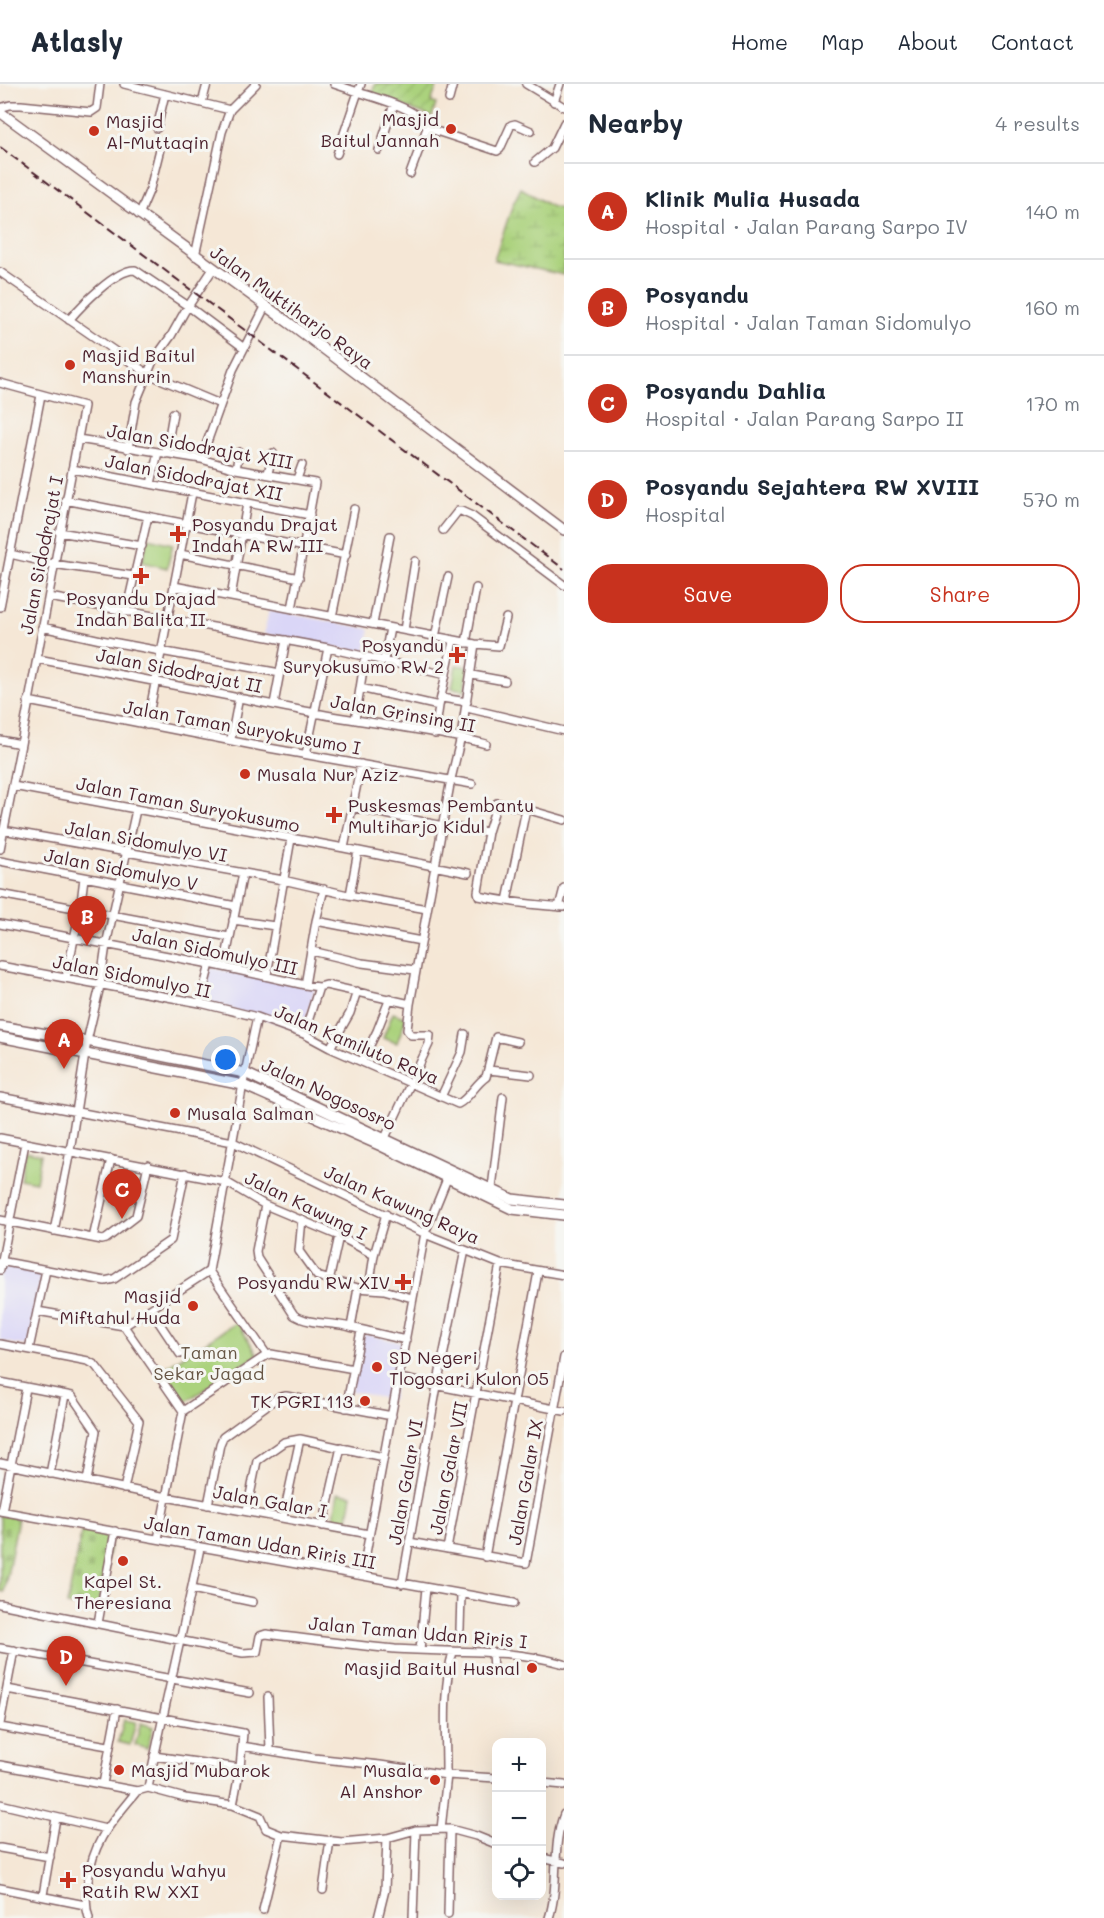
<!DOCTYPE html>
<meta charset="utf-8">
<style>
:root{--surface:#fff;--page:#f6f6f7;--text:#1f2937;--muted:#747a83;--line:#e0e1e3;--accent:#c8321e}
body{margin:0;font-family:Mali,sans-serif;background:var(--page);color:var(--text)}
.controls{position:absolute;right:18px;bottom:18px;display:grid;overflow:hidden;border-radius:12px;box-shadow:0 6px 24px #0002}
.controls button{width:54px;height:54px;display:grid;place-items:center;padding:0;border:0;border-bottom:2px solid var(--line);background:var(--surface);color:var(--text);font:30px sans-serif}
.you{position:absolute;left:226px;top:976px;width:21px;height:21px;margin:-15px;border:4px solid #fff;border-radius:50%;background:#1a73e8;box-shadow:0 0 0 9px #1a73e833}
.badge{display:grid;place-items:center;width:39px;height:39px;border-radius:50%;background:var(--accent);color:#fff;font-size:20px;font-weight:700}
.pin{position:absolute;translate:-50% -50px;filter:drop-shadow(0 2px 3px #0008)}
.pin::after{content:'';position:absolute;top:32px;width:21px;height:18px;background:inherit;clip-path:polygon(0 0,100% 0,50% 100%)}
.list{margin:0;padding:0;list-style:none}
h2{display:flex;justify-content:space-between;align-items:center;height:78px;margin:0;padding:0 24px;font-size:26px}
h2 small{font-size:20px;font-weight:400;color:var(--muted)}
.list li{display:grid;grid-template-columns:39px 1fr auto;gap:18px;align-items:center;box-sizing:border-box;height:96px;padding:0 24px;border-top:2px solid var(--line)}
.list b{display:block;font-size:22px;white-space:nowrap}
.list p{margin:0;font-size:20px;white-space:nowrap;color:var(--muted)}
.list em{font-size:20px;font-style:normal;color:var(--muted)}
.actions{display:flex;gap:12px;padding:18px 24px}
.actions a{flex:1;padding:14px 0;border:2px solid var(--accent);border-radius:24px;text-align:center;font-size:21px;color:var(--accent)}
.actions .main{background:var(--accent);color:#fff}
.icon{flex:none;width:33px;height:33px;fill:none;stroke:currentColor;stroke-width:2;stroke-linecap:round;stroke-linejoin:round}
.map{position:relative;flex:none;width:564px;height:1834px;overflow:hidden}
header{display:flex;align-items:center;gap:36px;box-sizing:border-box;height:84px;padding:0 30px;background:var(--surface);border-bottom:2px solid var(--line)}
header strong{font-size:28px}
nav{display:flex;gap:33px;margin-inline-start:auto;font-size:21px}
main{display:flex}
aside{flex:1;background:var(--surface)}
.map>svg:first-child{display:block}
</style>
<header>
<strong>Atlasly</strong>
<nav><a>Home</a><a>Map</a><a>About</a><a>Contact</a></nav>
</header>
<main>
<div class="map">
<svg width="564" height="1834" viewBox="0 0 564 1834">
<defs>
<pattern id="wetland-marsh" width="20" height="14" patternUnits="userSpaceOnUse" patternTransform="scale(1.5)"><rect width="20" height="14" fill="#abd27d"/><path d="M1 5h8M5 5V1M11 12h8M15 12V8" fill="none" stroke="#95b46c"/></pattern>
<pattern id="cemetery-stones" width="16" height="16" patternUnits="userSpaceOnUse" patternTransform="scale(1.5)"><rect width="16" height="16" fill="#abd27d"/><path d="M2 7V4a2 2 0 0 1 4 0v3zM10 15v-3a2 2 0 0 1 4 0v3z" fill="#95b46c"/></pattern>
<pattern id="garden-furrows" width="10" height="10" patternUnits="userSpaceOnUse" patternTransform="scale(1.5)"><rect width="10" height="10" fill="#abd27d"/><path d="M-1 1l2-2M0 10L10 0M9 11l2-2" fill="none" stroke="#95b46c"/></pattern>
</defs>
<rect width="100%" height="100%" fill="#f6f6f2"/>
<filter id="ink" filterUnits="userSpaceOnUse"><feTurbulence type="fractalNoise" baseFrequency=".0167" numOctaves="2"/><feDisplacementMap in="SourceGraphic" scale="12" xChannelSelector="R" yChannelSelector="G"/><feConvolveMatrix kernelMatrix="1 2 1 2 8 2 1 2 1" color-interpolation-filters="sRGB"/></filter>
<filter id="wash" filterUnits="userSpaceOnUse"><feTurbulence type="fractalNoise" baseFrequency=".008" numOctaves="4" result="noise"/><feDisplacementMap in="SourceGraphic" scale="24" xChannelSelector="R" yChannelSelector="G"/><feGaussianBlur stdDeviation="1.35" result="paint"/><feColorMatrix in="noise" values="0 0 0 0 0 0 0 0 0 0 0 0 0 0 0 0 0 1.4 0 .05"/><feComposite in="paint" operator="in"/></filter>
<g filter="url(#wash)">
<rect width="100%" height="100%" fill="#f5e7d6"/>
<path fill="#dad6f7" d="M 269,526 L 370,545 L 365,569 L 264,550 Z
M 211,884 L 315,904 L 302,947 L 202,916 Z
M 2,1182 L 42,1189 L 28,1262 L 0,1257 L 0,1192 Z
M 364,1250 L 404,1259 L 392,1316 L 351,1307 Z"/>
<path fill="url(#wetland-marsh)" stroke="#7a7854" stroke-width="1.5" d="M 521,104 L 550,122 L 564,126 L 564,191 L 494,176 L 513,120 Z"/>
<path fill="url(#cemetery-stones)" stroke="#7a7854" stroke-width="1.5" d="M 0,1431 L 18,1434 L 4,1508 L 0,1507 Z
M 82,1445 L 112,1451 L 97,1527 L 67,1521 Z"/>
<path fill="#abd27d" stroke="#7a7854" stroke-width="1.5" d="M 148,454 L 173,460 L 167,484 L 142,478 Z
M 456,581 L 469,583 L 465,606 L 452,604 Z
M 393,929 L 406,934 L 397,959 L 383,954 Z
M 25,1067 L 41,1070 L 36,1098 L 20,1095 Z
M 237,1238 L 258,1271 L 182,1320 L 161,1286 Z
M 338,1409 L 352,1411 L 347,1441 L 333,1439 Z
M 124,1636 L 136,1638 L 130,1661 L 118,1658 Z
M 141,1639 L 153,1643 L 147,1665 L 135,1661 Z"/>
<path fill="url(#garden-furrows)" stroke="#7a7854" stroke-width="1.5" d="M 375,0 L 438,0 L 431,18 L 436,20 L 432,33 L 372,10 Z"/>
</g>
<g filter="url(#ink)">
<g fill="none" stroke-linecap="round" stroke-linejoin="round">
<defs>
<path id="minor" d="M 124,0 L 230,26
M 334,0 L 358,8 L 361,0
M 526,0 L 564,23
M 449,15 L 453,0
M 554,18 L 560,0
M 202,19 L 207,0
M 0,24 L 10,21 L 21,21 L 91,28 L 97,24 L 100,0
M 157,44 L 165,10
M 427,44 L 497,67 L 500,65 L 511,41 L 515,40 L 531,47
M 379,66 L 394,20
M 337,70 L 358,8 C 376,14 421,25 427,44 L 410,90
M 535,78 L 552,64 L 564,39
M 139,131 L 150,105 L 160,65
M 195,172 L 222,48 L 230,26 L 256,0
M 0,188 L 148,290 L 220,320
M 69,236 C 81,222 116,185 135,186 L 188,222 L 244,264
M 0,299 L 84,322 L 21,660 L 0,765
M 78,355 L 201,375 L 236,385 L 315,399 L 292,525
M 128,365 L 136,318 L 153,277 L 171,252 L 185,227 L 213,185
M 166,370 L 173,329
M 201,375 L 233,286 L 265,223
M 72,385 L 310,431
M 236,385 L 239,368
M 268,389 L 273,369
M 297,395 L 302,381
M 151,400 L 158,368
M 65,416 L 346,471
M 443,446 L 458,427 L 461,427 L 472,432 L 564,501
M 59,448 L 142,462
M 10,470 L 53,480 L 134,492
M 180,470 L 299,494
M 174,502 L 475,560 L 499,562 L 506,534
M 49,513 L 328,564 L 446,591
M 231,513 L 247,419
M 0,523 L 41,311
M 126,528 L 148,432
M 332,533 L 354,425
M 373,540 L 390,452
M 42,543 L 101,556 L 280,589
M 404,546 L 415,477
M 435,553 L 448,493
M 466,559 L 476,504
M 37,575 C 130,592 223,611 315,629 C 372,640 430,645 486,660
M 384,576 L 390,544
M 472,591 L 505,597
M 360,604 L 439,622
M 442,614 L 467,618
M 28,617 L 263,663 L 472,700
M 274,620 L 286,556
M 467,624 L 564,647
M 355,636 L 365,573
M 147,641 L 192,409
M 435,650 L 439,622 L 453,557
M 231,655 L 239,613
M 0,656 L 21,660
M 306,670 L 328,564
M 13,702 L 344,764 L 468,789
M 352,723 L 443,742 L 488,748
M 564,736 L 526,725 L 497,719 L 488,748 L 478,808 L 479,812 C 507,818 535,821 564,823
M 3,746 L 283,796 L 348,811 L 427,825
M 344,764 L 361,680
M 0,777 L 236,822
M 0,810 L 229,853
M 350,811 L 358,767
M 507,817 L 526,725
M 559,823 L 564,804
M 233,836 L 275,842
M 316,837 L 421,857
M 0,840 L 210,880 L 305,901 L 319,903 L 326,901 L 410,920
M 312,867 L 362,879 L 415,886
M 0,882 L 200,919 L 257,933 L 304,950 L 330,964 L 458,1020 C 469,1015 475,1000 486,993 L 496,953 L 518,958
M 224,883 L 243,789
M 267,891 L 291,755
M 66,894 L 80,826 L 84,794
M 305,901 L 316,837 L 324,805
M 200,919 L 210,880
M 304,950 L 319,903
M 330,964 L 350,929 L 357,907
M 362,977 L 377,947 L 390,914
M 489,986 L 531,991
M 0,1013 L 233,1058 L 430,1152 L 500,1180 L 564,1191
M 441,1013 L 462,968 L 465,950
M 0,1054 L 226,1098 L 265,1121 L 339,1152 L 374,1171
M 385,1054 L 429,960 L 430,951 L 411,951 L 407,946 L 410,920 L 451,695 L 461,653 L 475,560
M 492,1104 L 503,1013
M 265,1121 L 256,1167 L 257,1174 L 294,1231 C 310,1241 332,1238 350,1243 C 368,1247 387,1252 406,1256
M 302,1135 L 299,1167 L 317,1192 L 358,1204 L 384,1206 L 412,1214
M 0,1136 L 102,1156 L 106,1155 L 136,1132 L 148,1081
M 54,1147 L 70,1067 L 87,957 L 100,902 L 106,861 L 136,726
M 93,1154 L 111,1075
M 0,1177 L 105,1197 L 114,1195 L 171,1156 L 185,1089
M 0,1186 L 25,1059
M 209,1187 L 267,1271 L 183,1327 L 124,1242 Z
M 209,1187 L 245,989 L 257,933
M 329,1197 L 339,1152
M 369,1204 L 374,1171 L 386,1130
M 150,1225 L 180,1270
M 37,1227 L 124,1242
M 351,1243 L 358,1204
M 0,1260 L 88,1277 L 95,1281 L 139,1337 L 124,1405
M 29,1265 L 46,1186
M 267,1271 L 271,1270 L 354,1285
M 399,1294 L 564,1327
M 0,1298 L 72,1312 L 96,1347 L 87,1397
M 346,1324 L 361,1247
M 0,1379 L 166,1413 L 369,1450
M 50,1390 L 65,1311
M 208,1421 L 220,1360 L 223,1353 L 277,1314 L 286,1312 L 392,1332
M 247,1426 L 257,1377 L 284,1358 L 300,1355 L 383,1373
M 0,1427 L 514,1519
M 2,1427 L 26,1304
M 283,1434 L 300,1355
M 323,1442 L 341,1363
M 158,1455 L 183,1327
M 409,1458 L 526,1479 L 564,1273
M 447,1465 L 500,1180
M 485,1473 L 538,1188
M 362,1491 L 425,1149 L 449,1090
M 402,1500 L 437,1302 L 465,1166
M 192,1505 L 253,1518
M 0,1520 L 243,1569 L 257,1568 L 260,1552 L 266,1550 C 309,1555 352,1561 395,1565 C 452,1569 509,1564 564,1580
M 98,1539 L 115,1447
M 460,1545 L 461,1511
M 0,1564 L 250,1609
M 420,1566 L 426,1504
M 492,1568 L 493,1586
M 7,1605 L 243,1649 L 240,1684 L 233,1721
M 268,1613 L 270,1665
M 0,1640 L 14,1566
M 0,1643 L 108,1662
M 242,1662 L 314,1674 L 380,1681 L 447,1691 L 496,1694
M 154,1672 L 240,1684
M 0,1681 L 137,1707 L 148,1704 L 185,1714 L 233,1721 L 260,1732 L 266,1745 L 281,1751 L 342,1758 L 387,1754 L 416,1746 L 450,1745 L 476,1752 L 496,1760
M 542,1699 L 564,1701
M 103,1700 L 117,1625
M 148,1704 C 164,1623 184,1544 200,1464
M 0,1720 L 106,1745
M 441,1745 L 447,1691 L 446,1686 C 446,1648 442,1605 453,1568
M 0,1764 L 50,1773
M 542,1774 L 564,1779
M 0,1804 L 85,1821
M 323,1806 L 330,1756
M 43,1811 L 56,1734
M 263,1826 L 281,1751
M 448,1830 L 450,1745
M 89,1834 C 85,1821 86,1811 88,1797 C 93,1756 112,1738 137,1707
M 378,1834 L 385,1806 L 387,1754
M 413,1834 L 416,1746
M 549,1834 C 560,1800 551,1763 564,1730"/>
<path id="tertiary" d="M 0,28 L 296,244 L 564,446
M 0,942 L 87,957 L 245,989 L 512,1115 L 564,1121
M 0,953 L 243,1001 L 381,1062 L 512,1125 L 564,1131"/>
</defs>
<use href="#minor" stroke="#866567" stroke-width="10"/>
<use href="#tertiary" stroke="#866567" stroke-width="12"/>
<use href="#minor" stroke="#fff" stroke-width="7"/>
<use href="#tertiary" stroke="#fff" stroke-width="9"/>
<path stroke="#4a1f2b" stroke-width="2" stroke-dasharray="9 4.5" stroke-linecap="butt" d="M 0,63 L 564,485"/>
</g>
</g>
<g fill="#c8321e" stroke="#f6f6f2" stroke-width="2">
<circle cx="451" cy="45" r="6"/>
<circle cx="94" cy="47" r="6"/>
<circle cx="70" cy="281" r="6"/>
<path d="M175 441h6v6h6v6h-6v6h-6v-6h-6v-6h6z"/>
<path d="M138 483h6v6h6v6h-6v6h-6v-6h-6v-6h6z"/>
<path d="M454 562h6v6h6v6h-6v6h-6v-6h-6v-6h6z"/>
<circle cx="245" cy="690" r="6"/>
<path d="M331 722h6v6h6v6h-6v6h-6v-6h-6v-6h6z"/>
<circle cx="175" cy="1029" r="6"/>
<path d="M400 1189h6v6h6v6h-6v6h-6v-6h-6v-6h6z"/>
<circle cx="193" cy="1222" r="6"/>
<circle cx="377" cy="1283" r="6"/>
<circle cx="365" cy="1317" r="6"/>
<circle cx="123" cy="1477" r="6"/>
<circle cx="532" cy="1584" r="6"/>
<circle cx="119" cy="1686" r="6"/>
<circle cx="435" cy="1696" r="6"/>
<path d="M65 1787h6v6h6v6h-6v6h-6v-6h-6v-6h6z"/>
</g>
<g text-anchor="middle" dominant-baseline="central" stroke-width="6" stroke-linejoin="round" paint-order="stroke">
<g font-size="18" fill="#4a1f2b" stroke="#f6f6f2" text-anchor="start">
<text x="439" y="35" text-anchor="end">Masjid<tspan x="439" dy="21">Baitul Jannah</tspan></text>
<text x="106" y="37">Masjid<tspan x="106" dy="21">Al-Muttaqin</tspan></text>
<text x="82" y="271">Masjid Baitul<tspan x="82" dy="21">Manshurin</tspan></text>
<text x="192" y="440">Posyandu Drajat<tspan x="192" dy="21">Indah A RW III</tspan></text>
<text x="141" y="514" text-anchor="middle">Posyandu Drajad<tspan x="141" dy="21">Indah Balita II</tspan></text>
<text x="444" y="561" text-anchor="end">Posyandu<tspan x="444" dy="21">Suryokusumo RW 2</tspan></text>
<text x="257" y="690">Musala Nur Aziz</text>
<text x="348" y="721">Puskesmas Pembantu<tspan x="348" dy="21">Multiharjo Kidul</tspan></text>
<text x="187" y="1029">Musala Salman</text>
<text x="390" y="1198" text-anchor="end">Posyandu RW XIV</text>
<text x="181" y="1212" text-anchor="end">Masjid<tspan x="181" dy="21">Miftahul Huda</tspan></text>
<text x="389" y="1273">SD Negeri<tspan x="389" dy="21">Tlogosari Kulon 05</tspan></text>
<text x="353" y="1317" text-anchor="end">TK PGRI 113</text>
<text x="123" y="1497" text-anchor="middle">Kapel St.<tspan x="123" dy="21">Theresiana</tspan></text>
<text x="520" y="1584" text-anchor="end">Masjid Baitul Husnal</text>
<text x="131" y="1686">Masjid Mubarok</text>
<text x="423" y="1686" text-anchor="end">Musala<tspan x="423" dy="21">Al Anshor</tspan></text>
<text x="82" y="1786">Posyandu Wahyu<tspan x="82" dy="21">Ratih RW XXI</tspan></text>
</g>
<g font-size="18" fill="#4a1f2b" stroke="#f6f6f2">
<text transform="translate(292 223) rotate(36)">Jalan Muktiharjo Raya</text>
<text transform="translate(200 362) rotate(10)">Jalan Sidodrajat XIII</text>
<text transform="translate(194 393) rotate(11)">Jalan Sidodrajat XII</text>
<text transform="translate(41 471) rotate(-79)">Jalan Sidodrajat I</text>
<text transform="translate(179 586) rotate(11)">Jalan Sidodrajat II</text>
<text transform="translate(403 629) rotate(10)">Jalan Grinsing II</text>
<text transform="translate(242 643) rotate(10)">Jalan Taman Suryokusumo I</text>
<text transform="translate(188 720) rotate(11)">Jalan Taman Suryokusumo</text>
<text transform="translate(146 757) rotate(10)">Jalan Sidomulyo VI</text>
<text transform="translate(121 785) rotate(11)">Jalan Sidomulyo V</text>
<text transform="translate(215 867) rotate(12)">Jalan Sidomulyo III</text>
<text transform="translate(132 892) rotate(11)">Jalan Sidomulyo II</text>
<text transform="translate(357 960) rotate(23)">Jalan Kamiluto Raya</text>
<text transform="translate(329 1010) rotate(25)">Jalan Nogososro</text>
<text transform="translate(402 1120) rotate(24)">Jalan Kawung Raya</text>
<text transform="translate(306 1121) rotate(26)">Jalan Kawung I</text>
<text transform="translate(448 1384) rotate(-79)">Jalan Galar VII</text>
<text transform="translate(405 1398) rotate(-80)">Jalan Galar VI</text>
<text transform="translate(525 1398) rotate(-80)">Jalan Galar IX</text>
<text transform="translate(270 1417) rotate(10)">Jalan Galar I</text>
<text transform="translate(260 1458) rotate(10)">Jalan Taman Udan Riris III</text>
<text transform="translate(418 1548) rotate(5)">Jalan Taman Udan Riris I</text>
</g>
<g font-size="18" fill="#675544" stroke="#f6f6f2">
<text x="209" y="1268">Taman<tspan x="209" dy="21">Sekar Jagad</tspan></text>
</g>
</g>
</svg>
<div class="controls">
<button>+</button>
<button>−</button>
<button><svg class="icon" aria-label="locate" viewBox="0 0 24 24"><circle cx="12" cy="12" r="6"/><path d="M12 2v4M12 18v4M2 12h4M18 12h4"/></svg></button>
</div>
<div class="you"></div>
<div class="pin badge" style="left:64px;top:985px">A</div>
<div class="pin badge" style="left:87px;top:862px">B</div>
<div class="pin badge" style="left:122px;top:1135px">C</div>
<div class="pin badge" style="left:66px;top:1602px">D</div>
</div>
<aside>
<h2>Nearby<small>4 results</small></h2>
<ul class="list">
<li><span class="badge">A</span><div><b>Klinik Mulia Husada</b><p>Hospital · Jalan Parang Sarpo IV</p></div><em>140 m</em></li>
<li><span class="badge">B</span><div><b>Posyandu</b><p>Hospital · Jalan Taman Sidomulyo</p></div><em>160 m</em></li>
<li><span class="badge">C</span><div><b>Posyandu Dahlia</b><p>Hospital · Jalan Parang Sarpo II</p></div><em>170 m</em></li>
<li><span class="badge">D</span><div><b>Posyandu Sejahtera RW XVIII</b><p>Hospital</p></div><em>570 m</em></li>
</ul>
<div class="actions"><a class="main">Save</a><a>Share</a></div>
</aside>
</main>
